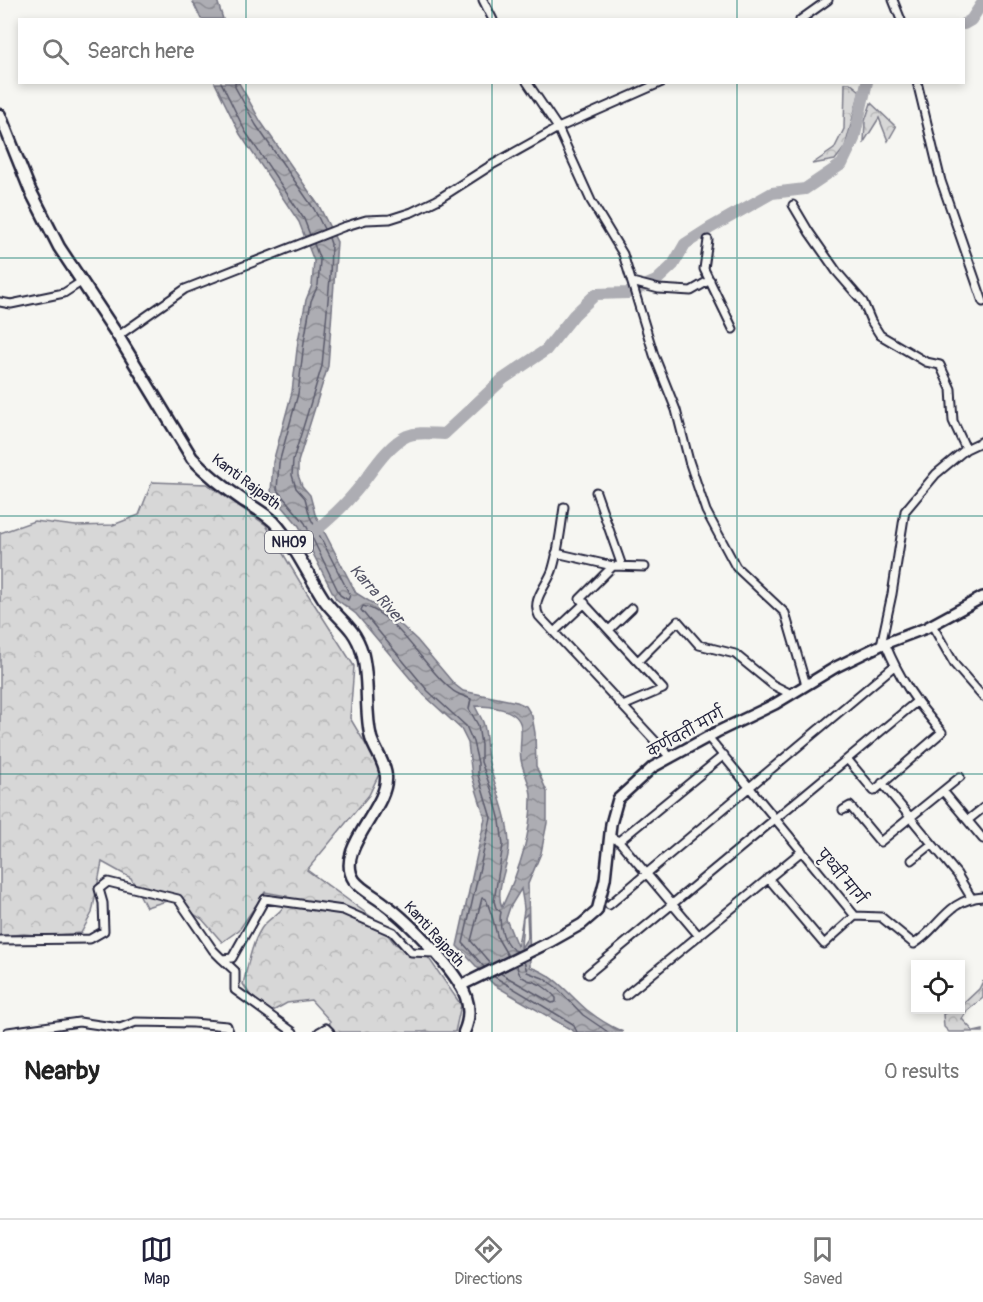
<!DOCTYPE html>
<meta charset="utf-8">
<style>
:root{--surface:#fff;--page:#f6f6f6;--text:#222;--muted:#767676;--line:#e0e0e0;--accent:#22223b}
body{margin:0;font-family:Pangolin,"Playpen Sans Deva",sans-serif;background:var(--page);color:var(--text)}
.controls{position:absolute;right:18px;bottom:18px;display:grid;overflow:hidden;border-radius:0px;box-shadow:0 3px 9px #0003}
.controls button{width:54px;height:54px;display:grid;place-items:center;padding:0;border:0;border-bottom:2px solid var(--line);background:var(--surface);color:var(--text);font:30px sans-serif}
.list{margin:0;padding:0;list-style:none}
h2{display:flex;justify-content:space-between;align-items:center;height:78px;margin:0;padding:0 24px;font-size:26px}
h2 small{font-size:20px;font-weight:400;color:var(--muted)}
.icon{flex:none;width:33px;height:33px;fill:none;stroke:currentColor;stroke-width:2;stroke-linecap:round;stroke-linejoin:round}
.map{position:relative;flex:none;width:983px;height:1032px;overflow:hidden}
.search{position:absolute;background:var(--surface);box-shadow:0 3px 9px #0003;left:18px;right:18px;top:18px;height:66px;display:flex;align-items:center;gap:15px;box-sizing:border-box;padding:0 21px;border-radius:0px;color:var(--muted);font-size:22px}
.sheet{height:186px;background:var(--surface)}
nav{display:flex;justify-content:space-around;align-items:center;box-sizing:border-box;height:84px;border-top:2px solid var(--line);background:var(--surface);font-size:16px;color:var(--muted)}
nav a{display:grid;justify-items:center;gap:3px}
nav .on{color:var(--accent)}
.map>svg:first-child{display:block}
</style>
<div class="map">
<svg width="983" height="1032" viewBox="0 0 983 1032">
<defs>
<pattern id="forest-crowns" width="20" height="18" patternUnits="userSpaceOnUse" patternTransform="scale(1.5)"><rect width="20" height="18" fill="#d7d7d7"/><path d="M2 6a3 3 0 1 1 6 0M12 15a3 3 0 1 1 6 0" fill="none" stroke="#b8b8b9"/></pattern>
<pattern id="water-waves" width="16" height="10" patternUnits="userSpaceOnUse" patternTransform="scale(1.5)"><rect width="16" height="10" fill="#adadb3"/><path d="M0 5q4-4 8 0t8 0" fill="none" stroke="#8c8c93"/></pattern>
</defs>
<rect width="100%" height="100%" fill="#f6f6f2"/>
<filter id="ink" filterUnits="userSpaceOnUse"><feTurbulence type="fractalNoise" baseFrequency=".0167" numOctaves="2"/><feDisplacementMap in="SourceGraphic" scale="12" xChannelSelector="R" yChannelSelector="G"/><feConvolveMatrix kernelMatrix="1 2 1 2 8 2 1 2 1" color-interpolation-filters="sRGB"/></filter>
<g filter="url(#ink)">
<path fill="url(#forest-crowns)" stroke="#7c7c89" stroke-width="1.5" d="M 845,83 L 850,83 L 860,91 L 845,147 L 835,160 L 812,164 L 834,149 L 844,129 Z
M 871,103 L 896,127 L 888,141 L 879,118 L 864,142 L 865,121 Z
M 152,482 L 207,484 L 266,525 L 300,582 L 354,666 L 350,718 L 381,770 L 369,795 L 307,870 L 377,921 L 395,944 L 428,957 L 461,1005 L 455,1032 L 329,1032 L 330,1021 L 311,1000 L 287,1003 L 264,1016 L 243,984 C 248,966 251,945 261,929 C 270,915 284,915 287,896 L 265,892 L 239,930 L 222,942 L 202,919 L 170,900 L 146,907 L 131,878 L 102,862 L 92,913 L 81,933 L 46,936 L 24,934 L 0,936 L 0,533 L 34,521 L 76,526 L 113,525 L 139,515 Z
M 983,981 L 983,998 L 967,1011 L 962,1019 L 974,1032 L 983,1030 L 983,1032 L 949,1032 L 944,1027 L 943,1014 L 954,1010 L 960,1010 L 961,1006 L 979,989 Z"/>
<path fill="url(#water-waves)" stroke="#757583" stroke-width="1.5" fill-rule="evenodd" d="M 192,0 L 217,0 L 223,19 L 201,19 Z
M 215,83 L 239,83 L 261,122 L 319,206 L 337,242 L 328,366 L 298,462 L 298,475 L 302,486 L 310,495 L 315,514 L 356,593 L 388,613 L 417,640 L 454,684 L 463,691 L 517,702 L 526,706 L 532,716 L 535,733 L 536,766 L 547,792 L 547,823 L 541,853 L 528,884 L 530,967 C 557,976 566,992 587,1010 C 598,1019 610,1026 623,1032 L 575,1032 L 494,985 L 457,946 L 485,818 L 472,776 L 468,743 L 461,729 L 424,695 L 356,614 L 336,599 L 299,526 L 271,493 L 273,462 L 292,392 L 298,341 L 306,300 L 312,285 L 314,261 L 299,222 L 240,134 ZM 475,706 C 489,706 519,708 521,727 C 522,738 519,749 521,760 C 523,772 530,782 531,795 C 532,833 518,874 502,907 C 494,888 510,864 509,844 C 508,815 496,791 489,763 C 485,750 488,735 483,722 C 481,717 477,711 475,706 ZM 521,889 C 522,896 524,904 524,910 C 523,916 519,943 517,946 L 506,919 L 510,907 ZM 527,914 L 528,937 L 521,948 L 523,918 Z"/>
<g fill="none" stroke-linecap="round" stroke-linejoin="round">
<path stroke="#5a5a6b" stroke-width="1.5" d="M 221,82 L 245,131 L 304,219 L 310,235
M 235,82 L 235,87 L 256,125 L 314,209 L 324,229
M 314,244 L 320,260 L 318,285 L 311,301 L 304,342 L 298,394 L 279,463 L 277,490 L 305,523 L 340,595 L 348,600 L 350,595 L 310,517 L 305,498 L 296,488 L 292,475 L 293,460 L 322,366 L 330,278 L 331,244 L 329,238
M 524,961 L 527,972 L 543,978 L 556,987 L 583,1015 L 608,1032
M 491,964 L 471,941 L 482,898 L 486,899 L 492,916 L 498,939 L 508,956
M 484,967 L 463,943 L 491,818 L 478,775 L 478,763 L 473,742 L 466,726 L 428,691 L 361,610 L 363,606 C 395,612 426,670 451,689 C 457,695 465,696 471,699 L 469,709 L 478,725 L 481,745 L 481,762 L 493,794 L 500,821 L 503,845 L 494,901 L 496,908 L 501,912 C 498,924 504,948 517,951
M 500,973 L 552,1003 L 556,1002 L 556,998 C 552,993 547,989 541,985 C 530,979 518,981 517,965
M 493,976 L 573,1024 L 577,1032"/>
<path stroke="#adadb3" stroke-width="12" d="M 964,24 L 971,20 L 983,2
M 314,532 C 330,519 344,506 357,490 C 371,473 387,445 407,436 C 419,431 432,434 444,434 L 503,379 L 546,350 L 574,315 L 596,294 L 628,293 L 656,281 L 673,265 L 685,244 L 710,228 L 772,193 L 805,189 L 842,164 L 854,139 L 867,82"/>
<defs>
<path id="street" d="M 483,0 L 493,20
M 893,0 L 901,20
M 800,20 L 828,0
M 527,82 L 558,128 L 591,201 L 623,254 L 654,355 L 676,410 L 689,461 L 706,511 L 736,567 L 785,613 L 806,685
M 917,82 L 941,181 L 983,302
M 793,205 L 809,232 L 837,272 L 863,302 L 871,321 L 880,335 L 926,362 L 940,365 L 951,389 L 953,421 L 966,449
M 708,240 L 704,269 L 733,329
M 632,282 L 659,289 L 691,291 L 710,280
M 0,302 L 11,304 L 64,293 L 81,282
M 118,336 L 185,289 L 343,227 L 366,220 L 390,219 L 412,212 L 437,200 L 490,166 L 558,128 L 662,82
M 596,492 L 622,566
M 564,507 C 561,527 559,548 553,568 C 549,584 530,599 539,616 L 670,757
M 556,553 L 613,566 L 645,567
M 613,566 L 580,599 L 663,689 L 623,706
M 932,625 L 955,665 L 983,697
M 609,630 L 632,608
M 554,632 L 585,603
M 881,645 L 892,594 L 905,511 L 936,474 L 966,449 L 983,441
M 638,661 L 678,621 L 699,645 L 735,654 L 773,685 L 791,694
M 708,737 L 855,916 L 881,917 L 914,944 C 939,929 947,899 983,897
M 848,760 L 874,791 L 942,732 C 916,702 900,680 885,643
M 882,783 L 957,874 L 972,899
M 943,791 L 983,839
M 843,810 L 850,806 L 880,842 L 960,777
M 968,820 L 983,808
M 610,837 L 619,841 L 699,936
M 619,841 L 724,755
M 912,860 L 932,844
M 768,878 L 824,944 L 855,916
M 609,905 L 894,666
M 0,940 L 90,939 L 104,931 L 103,903 L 99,889 L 108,882 L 178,899 L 213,950 L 222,959 L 232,958 L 265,899 L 343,910 L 393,932 L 411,952 L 434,953
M 222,959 L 235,971 L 235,990 L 293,1032
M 588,974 L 916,702
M 626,995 L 802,851
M 8,1032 L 79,1022 L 120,1028 L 136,1022 L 193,1023 L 227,1026 L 229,1032
M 319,1032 L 326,1028 L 330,1032"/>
<path id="secondary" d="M 460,986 L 550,942 L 582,924 L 597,911 L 605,879 L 611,824 L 618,799 L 653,767 L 717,732 L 775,704 L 836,667 L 881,645 L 926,628 L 983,597"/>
<path id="primary" d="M 0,115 L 30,190 L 59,247 L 118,336 L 192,458 C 208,475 225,488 244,501 C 254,507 266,514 274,522 C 294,544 307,573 323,598 C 337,619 354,625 362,652 C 370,680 364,710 371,738 C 375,751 385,762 386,776 C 389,808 334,849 354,880 C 361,890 377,897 386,905 C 409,922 457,971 466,997 C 470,1009 469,1021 464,1032"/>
</defs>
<use href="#street" stroke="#22223b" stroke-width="11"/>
<use href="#secondary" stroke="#22223b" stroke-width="14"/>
<use href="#primary" stroke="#22223b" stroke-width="15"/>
<use href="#street" stroke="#f6f6f2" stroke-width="7"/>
<use href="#secondary" stroke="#f6f6f2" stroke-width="9"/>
<use href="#primary" stroke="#f6f6f2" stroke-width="10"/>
</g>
</g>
<path fill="none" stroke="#0f766e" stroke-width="1.5" stroke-opacity="0.55" d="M 246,0 L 246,20M 492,0 L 492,20M 737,0 L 737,20M 246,82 L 246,1032M 492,82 L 492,1032M 737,82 L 737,1032M 0,258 L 983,258M 0,516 L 983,516M 0,774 L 983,774"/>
<g text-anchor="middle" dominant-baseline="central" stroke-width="4.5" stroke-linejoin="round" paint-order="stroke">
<rect fill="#f6f6f2" stroke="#626272" stroke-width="1.5" x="265" y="531" width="48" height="22" rx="4.5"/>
<g font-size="14" font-weight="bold" fill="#22223b">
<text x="289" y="542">NH09</text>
</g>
<g font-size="15" fill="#22223b" stroke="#f6f6f2">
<text transform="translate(246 482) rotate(37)">Kanti Rajpath</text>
<text transform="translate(686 733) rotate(-29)">कर्णवती मार्ग</text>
<text transform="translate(841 877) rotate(50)">पृथ्वी मार्ग</text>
<text transform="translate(434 934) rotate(48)">Kanti Rajpath</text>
</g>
<g font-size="16" font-style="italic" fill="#535365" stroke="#f6f6f2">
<text transform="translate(377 594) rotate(48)">Karra River</text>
</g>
</g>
</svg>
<div class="controls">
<button><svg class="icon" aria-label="locate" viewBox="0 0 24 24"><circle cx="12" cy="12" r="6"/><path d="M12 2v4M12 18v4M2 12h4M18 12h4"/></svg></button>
</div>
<div class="search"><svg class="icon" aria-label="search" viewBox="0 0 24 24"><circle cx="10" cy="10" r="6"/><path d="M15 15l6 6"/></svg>Search here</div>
</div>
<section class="sheet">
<h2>Nearby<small>0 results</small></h2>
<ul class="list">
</ul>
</section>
<nav>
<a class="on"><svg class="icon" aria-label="map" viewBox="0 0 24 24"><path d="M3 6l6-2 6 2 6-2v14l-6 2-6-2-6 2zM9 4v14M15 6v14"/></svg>Map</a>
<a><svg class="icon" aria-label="directions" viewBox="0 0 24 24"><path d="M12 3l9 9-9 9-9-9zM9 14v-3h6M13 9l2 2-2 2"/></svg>Directions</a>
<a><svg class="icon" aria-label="saved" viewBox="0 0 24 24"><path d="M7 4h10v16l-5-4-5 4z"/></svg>Saved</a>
</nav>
